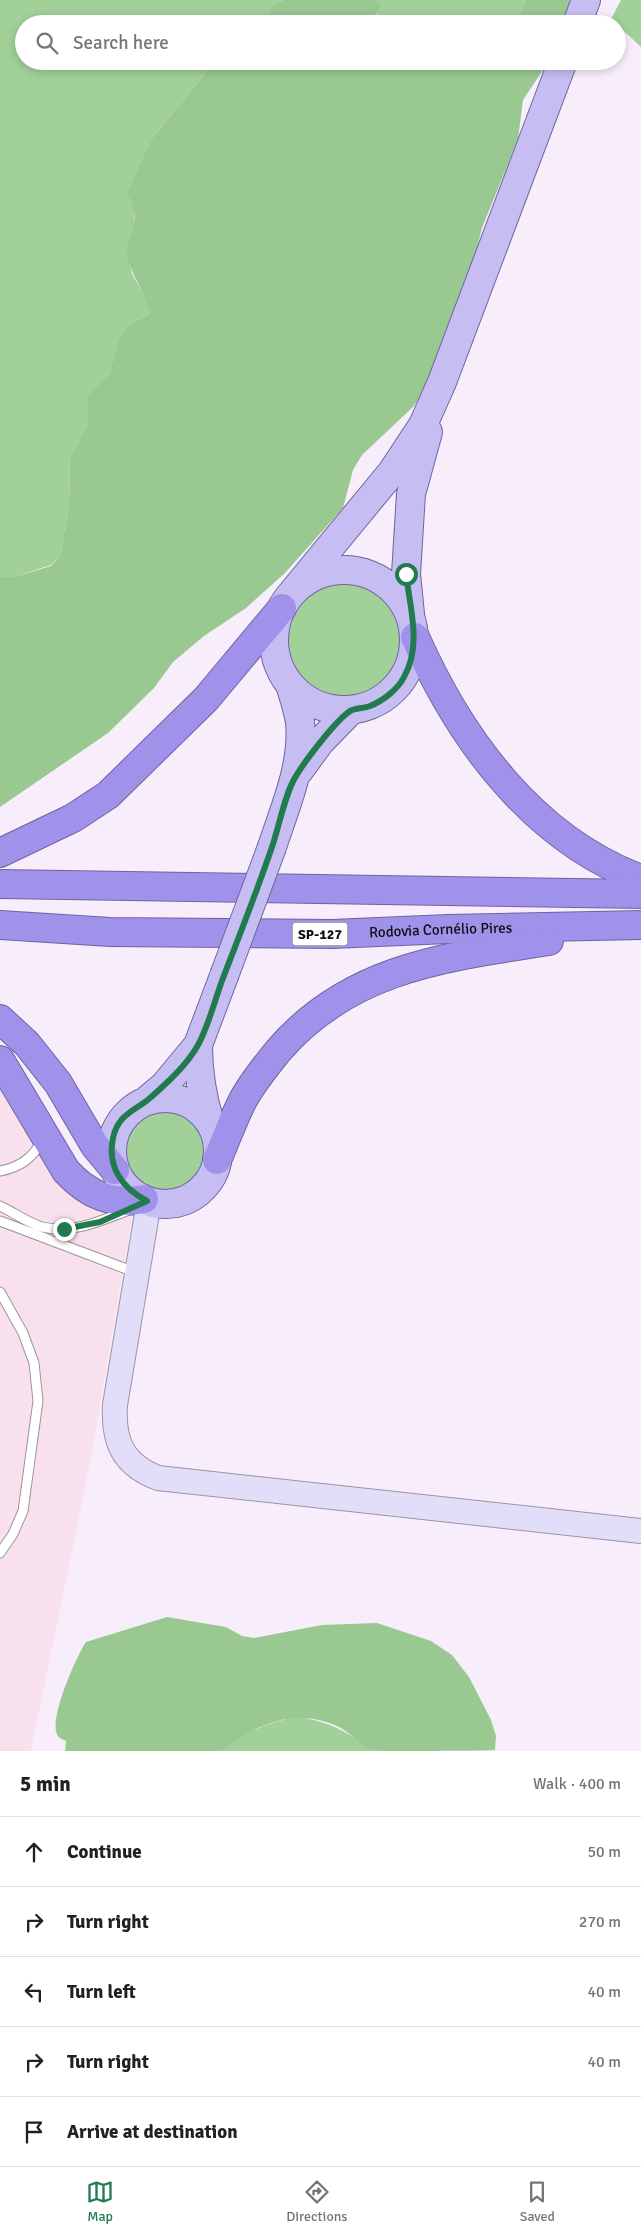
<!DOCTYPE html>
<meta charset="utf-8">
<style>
:root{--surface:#fff;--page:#f2f2f2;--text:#202124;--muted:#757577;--line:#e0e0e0;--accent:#217b4f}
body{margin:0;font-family:Signika,sans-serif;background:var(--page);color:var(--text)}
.stop{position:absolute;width:15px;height:15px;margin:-11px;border:4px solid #217b4f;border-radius:50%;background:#fff}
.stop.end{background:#217b4f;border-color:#fff;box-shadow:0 1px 5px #0008}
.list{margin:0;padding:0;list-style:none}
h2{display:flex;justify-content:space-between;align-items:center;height:65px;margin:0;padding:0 20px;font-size:21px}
h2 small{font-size:16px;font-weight:400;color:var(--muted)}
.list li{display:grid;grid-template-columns:32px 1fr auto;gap:15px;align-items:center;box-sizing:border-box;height:70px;padding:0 20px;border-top:1px solid var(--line)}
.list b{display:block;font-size:19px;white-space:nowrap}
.list em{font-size:16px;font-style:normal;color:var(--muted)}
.icon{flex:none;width:28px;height:28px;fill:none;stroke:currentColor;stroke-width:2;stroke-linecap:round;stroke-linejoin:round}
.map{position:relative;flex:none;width:641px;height:1751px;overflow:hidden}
.search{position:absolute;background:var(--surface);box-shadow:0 2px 8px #0003;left:15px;right:15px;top:15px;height:55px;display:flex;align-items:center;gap:12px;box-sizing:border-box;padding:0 18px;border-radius:28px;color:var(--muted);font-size:19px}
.sheet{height:415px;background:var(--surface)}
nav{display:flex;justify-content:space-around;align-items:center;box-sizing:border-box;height:70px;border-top:1px solid var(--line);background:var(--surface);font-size:14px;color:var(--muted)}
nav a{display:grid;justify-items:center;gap:2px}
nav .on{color:var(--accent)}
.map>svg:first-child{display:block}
</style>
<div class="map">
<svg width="641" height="1751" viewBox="0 0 641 1751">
<rect width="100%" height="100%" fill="#f8eefb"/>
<path fill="#f8e1ed" d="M 0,1075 L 36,1138 L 133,1214 L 89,1468 L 31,1751 L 0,1751 Z"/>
<path fill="#a1d099" d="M 0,0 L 283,0 L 272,5 L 262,24 L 24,24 L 24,61 L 215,61 L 153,137 L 134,205 L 134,226 L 127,245 L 132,274 L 148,302 L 150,314 L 134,322 L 117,344 L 109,374 L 88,394 L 88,422 L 70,458 L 69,504 L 60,556 L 51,565 L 14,577 L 0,577 Z
M 376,0 L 526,0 L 514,24 L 374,24 L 377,22 Z
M 621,0 L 641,0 L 641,47 L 611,19 Z
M285 640a59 59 0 1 1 118 0a59 59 0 1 1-118 0Z
M125 1150a41 41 0 1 1 82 0a41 41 0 1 1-82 0Z
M 298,1717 C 333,1722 347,1733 376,1751 L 223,1751 C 246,1731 268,1722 298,1717 Z"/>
<path fill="#99c891" d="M 283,0 L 376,0 L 381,8 L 375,15 L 377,22 L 374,24 L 262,24 L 272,5 Z
M 526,0 L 570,0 L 563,24 L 514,24 Z
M 215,61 L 425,61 L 471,65 L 482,61 L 549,61 L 523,100 L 518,139 L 482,228 L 464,298 L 434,375 L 414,406 L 362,455 L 353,470 L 343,508 L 285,573 L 246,608 L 204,636 L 173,662 L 154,688 L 108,733 L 0,807 L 0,577 L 14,577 L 51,566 L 60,556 L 69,504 L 70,458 L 88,422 L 88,394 L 109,374 L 117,344 L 123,333 L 134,322 L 150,314 C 146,290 126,272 127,245 C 128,241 131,235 132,231 C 137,218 134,205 127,194 L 153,137 Z
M 167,1617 L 226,1627 L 242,1636 L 254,1638 L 322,1625 L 377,1623 L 431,1641 L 452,1655 L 469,1677 L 491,1720 L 496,1736 L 495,1750 C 488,1751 390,1751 378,1751 C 364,1749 351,1733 339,1727 C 298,1707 256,1723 223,1751 L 65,1751 L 66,1741 C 62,1739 58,1738 57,1734 C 49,1718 76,1657 86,1642 Z"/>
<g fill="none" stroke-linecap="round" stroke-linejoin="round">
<defs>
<path id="lane" d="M 0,1171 C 21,1167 32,1158 43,1140
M 0,1206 C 13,1212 28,1223 42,1227 C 72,1234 101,1221 129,1210
M 0,1221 L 137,1273
M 0,1292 L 23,1333 L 34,1363 L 38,1401 L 23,1511 L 13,1534 L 0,1553"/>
<path id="secondary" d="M 149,1202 L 115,1405 C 113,1441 122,1464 158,1478 L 641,1531"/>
<path id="primary" d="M 577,24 L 586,0
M274 640a70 70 0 1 1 140 0a70 70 0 1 1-140 0Z
M 293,592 L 392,472 L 423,425 L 442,382 L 563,61
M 410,614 L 406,574 L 411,494 L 428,432
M 298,772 L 320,742 L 351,710
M 272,847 C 285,807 304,765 300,722 C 298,710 294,697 290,685
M 198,1045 C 198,1073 202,1097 210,1123
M112 1151a53 53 0 1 1 106 0a53 53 0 1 1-106 0Z
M 147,1100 L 164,1086 L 198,1045 L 224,976"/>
<g id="highway">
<path d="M 415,637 C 460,739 533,839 641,879"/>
<path d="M 0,853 L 73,818 L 108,795 L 206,699 L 282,608"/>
<path d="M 0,884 L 641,894"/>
<path id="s1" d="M 0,925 L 110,932 L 332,934 L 448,929 L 641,925"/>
<path d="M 0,1019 L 27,1044 L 58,1083 L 95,1146 L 115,1170"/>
<path d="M 0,1060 L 66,1171 C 88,1195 112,1205 144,1199"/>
<path d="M 217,1160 C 226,1140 233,1119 243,1100 C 252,1083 266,1066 278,1051 C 350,967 447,957 549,941"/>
</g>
</defs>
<use href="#lane" stroke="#9d94a0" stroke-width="11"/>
<use href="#secondary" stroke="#9d94a0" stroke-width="26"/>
<use href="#primary" stroke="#6e639f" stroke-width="30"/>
<use href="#highway" stroke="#6e639f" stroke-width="30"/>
<use href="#lane" stroke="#fff" stroke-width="9"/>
<use href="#secondary" stroke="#e2def9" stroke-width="24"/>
<use href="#primary" stroke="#c6bef3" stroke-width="28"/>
<use href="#highway" stroke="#a092eb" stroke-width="28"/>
<defs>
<path id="primary-bridge" d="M 224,976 L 272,847"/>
</defs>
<use href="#primary-bridge" stroke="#6e639f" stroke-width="30" stroke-linecap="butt"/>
<use href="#primary-bridge" stroke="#c6bef3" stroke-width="28"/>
</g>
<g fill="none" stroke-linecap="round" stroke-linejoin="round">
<path stroke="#217b4f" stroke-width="6" d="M 64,1229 L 100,1222 L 147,1201 C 122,1188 107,1167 113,1138 C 118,1114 135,1111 150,1098 C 167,1083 187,1065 198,1045 C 209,1025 215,999 223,978 C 240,934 257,891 272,847 C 279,827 285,793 296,776 C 305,761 338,717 352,710 C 358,708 365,708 370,706 C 383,701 398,689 404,677 C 422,646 410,608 406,574"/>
</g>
<g text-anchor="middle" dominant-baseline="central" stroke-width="5" stroke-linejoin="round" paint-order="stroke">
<rect fill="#fff" stroke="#585659" stroke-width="1" x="292.5" y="922.5" width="55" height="23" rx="4"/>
<g font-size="14" font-weight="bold" fill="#100d12">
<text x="320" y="934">SP-127</text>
</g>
<g font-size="15" fill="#100d12" stroke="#fff">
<text stroke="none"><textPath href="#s1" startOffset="441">Rodovia Cornélio Pires</textPath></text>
</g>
</g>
</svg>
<div class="stop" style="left:406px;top:574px"></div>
<div class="stop end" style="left:64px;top:1229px"></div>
<div class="search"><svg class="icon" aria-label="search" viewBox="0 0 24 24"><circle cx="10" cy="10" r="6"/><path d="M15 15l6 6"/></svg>Search here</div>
</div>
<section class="sheet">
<h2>5 min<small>Walk · 400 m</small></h2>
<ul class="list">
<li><svg class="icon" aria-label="ahead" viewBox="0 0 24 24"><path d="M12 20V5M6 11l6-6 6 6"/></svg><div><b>Continue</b></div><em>50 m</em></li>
<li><svg class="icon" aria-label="right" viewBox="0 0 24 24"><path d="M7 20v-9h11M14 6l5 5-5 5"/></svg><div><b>Turn right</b></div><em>270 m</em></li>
<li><svg class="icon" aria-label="left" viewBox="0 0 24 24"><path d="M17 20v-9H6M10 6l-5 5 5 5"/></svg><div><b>Turn left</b></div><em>40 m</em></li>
<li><svg class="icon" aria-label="right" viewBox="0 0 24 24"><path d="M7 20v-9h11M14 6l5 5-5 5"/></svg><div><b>Turn right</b></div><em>40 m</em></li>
<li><svg class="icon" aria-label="arrive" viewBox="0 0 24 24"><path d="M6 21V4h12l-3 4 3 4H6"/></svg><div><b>Arrive at destination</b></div></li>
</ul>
</section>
<nav>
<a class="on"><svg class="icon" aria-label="map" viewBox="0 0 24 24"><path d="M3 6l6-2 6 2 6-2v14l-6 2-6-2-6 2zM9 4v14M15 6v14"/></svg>Map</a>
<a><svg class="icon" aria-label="directions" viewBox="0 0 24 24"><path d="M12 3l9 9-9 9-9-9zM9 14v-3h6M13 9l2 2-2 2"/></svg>Directions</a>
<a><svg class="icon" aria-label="saved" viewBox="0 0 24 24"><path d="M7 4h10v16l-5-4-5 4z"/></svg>Saved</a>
</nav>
